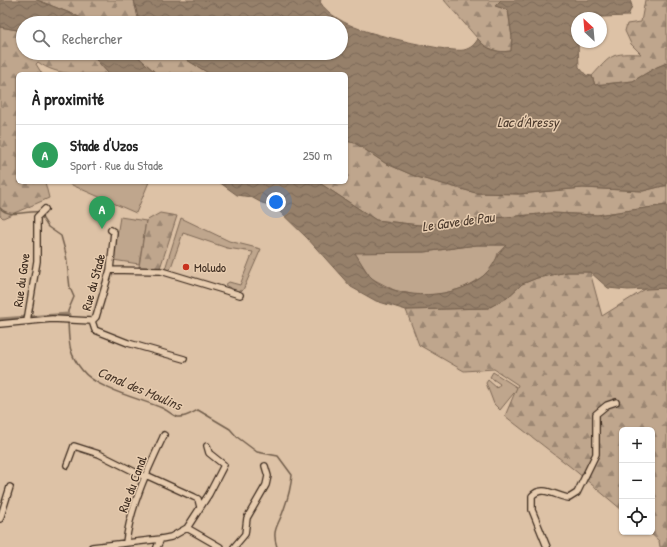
<!DOCTYPE html>
<html lang="fr">
<meta charset="utf-8">
<style>
:root{--surface:#fff;--page:#f2f2f2;--text:#222;--muted:#767676;--line:#e0e0e0;--accent:#111827}
body{margin:0;font-family:"Patrick Hand",sans-serif;background:var(--page);color:var(--text)}
.controls{position:absolute;right:12px;bottom:12px;display:grid;overflow:hidden;border-radius:6px;box-shadow:0 1px 3px #0004}
.controls button{width:36px;height:36px;display:grid;place-items:center;padding:0;border:0;border-bottom:1px solid var(--line);background:var(--surface);color:var(--text);font:20px sans-serif}
.compass{position:absolute;left:571px;top:12px;width:36px;height:36px;border-radius:50%;background:var(--surface);box-shadow:0 1px 3px #0004;rotate:334deg}
.you{position:absolute;left:276px;top:202px;width:14px;height:14px;margin:-10px;border:3px solid #fff;border-radius:50%;background:#1a73e8;box-shadow:0 0 0 6px #1a73e833}
.badge{display:grid;place-items:center;width:26px;height:26px;border-radius:50%;background:var(--accent);color:#fff;font-size:13px;font-weight:700}
.pin{position:absolute;translate:-50% -33px;filter:drop-shadow(0 1px 2px #0008)}
.pin::after{content:'';position:absolute;top:21px;width:14px;height:12px;background:inherit;clip-path:polygon(0 0,100% 0,50% 100%)}
.list{margin:0;padding:0;list-style:none}
h2{display:flex;justify-content:space-between;align-items:center;height:52px;margin:0;padding:0 16px;font-size:17px}
h2 small{font-size:13px;font-weight:400;color:var(--muted)}
.list li{display:grid;grid-template-columns:26px 1fr auto;gap:12px;align-items:center;box-sizing:border-box;height:60px;padding:0 16px;border-top:1px solid var(--line)}
.list b{display:block;font-size:15px;white-space:nowrap}
.list p{margin:0;font-size:13px;white-space:nowrap;color:var(--muted)}
.list em{font-size:13px;font-style:normal;color:var(--muted)}
.icon{flex:none;width:22px;height:22px;fill:none;stroke:currentColor;stroke-width:2;stroke-linecap:round;stroke-linejoin:round}
.map{position:relative;flex:none;width:667px;height:547px;overflow:hidden}
.search{position:absolute;background:var(--surface);box-shadow:0 1px 3px #0004;left:16px;top:16px;width:332px;height:44px;display:flex;align-items:center;gap:10px;box-sizing:border-box;padding:0 14px;border-radius:22px;color:var(--muted);font-size:15px}
.panel{position:absolute;background:var(--surface);box-shadow:0 1px 3px #0004;left:16px;top:72px;width:332px;height:112px;border-radius:6px}
.map>svg:first-child{display:block}
</style>
<div class="map">
<svg width="667" height="547" viewBox="0 0 667 547">
<defs>
<pattern id="forest-firs" width="22" height="20" patternUnits="userSpaceOnUse"><rect width="22" height="20" fill="#bfa68d"/><path d="M5 1l3.5 6h-7zM16 11l3.5 6h-7z" fill="#9c8773"/></pattern>
<pattern id="water-waves" width="16" height="10" patternUnits="userSpaceOnUse"><rect width="16" height="10" fill="#96806b"/><path d="M0 5q4-4 8 0t8 0" fill="none" stroke="#7c6957"/></pattern>
</defs>
<rect width="100%" height="100%" fill="#ddc2a6"/>
<filter id="ink" filterUnits="userSpaceOnUse"><feTurbulence type="fractalNoise" baseFrequency=".025" numOctaves="2"/><feDisplacementMap in="SourceGraphic" scale="8" xChannelSelector="R" yChannelSelector="G"/><feConvolveMatrix kernelMatrix="1 2 1 2 8 2 1 2 1" color-interpolation-filters="sRGB"/></filter>
<g filter="url(#ink)">
<path fill="#bfa68d" stroke="#7d6856" d="M 65,182 L 149,182 L 136,213 Z
M 120,217 L 146,221 L 139,264 L 113,260 Z
M 181,218 L 229,241 L 261,249 L 243,290 L 237,292 L 225,285 L 229,282 L 240,285 L 253,252 L 227,248 L 183,233 L 170,270 L 165,269 Z
M 477,245 L 507,245 L 498,253 L 495,264 L 482,277 L 463,288 L 445,293 L 420,296 L 394,290 L 371,278 L 354,252 L 424,252 Z
M 493,372 L 518,388 L 500,410 L 494,404 L 486,383 L 488,380 L 497,388 L 500,384 L 490,377 Z"/>
<path fill="url(#forest-firs)" stroke="#7d6856" d="M 37,0 L 134,0 L 138,17 L 146,23 L 90,23 L 75,15 Z
M 444,0 L 501,0 L 496,6 L 508,10 L 512,37 L 511,51 L 500,52 L 484,46 Z
M 645,0 L 667,0 L 667,63 L 657,67 L 633,81 L 595,85 L 592,76 C 612,54 611,53 641,54 L 631,44 L 625,31 L 627,24 L 641,22 Z
M 0,27 L 23,31 L 23,53 L 90,53 L 109,74 C 84,74 58,77 38,62 L 36,64 L 42,74 L 18,74 L 18,182 L 45,182 L 49,198 L 3,218 L 0,215 Z
M 134,53 L 181,53 L 187,60 L 210,74 L 157,74 Z
M 346,141 L 355,143 L 385,163 L 417,177 L 476,193 L 519,194 L 583,188 L 643,191 L 667,185 L 667,205 L 597,215 L 551,213 L 419,225 L 376,220 L 318,182 L 346,182 Z
M 160,213 L 177,216 L 160,268 L 139,267 L 146,221 Z
M 567,272 L 590,272 L 602,316 L 647,288 L 667,288 L 667,547 L 660,547 L 659,541 L 649,532 L 652,532 L 652,430 L 622,430 L 622,510 L 572,468 L 505,416 L 518,385 L 494,369 L 464,371 L 419,345 L 406,310 L 488,308 L 507,298 L 522,284 L 537,278 Z"/>
<path fill="url(#water-waves)" stroke="#725e4c" fill-rule="evenodd" d="M 0,0 L 37,0 L 75,15 L 90,23 L 23,23 L 23,31 L 0,27 Z
M 134,0 L 321,0 L 320,2 C 328,15 346,24 360,29 C 374,35 452,53 464,50 C 471,48 474,45 478,39 C 487,50 497,53 511,51 L 512,37 L 508,10 L 495,6 L 501,0 L 630,0 L 632,6 L 628,16 L 577,18 L 579,67 L 586,75 L 592,76 L 595,85 L 633,81 L 657,67 L 667,63 L 667,185 L 643,191 L 583,188 L 519,194 L 476,193 L 417,177 L 385,163 L 355,143 L 346,141 L 346,74 L 210,74 L 187,60 L 181,53 L 341,53 L 341,23 L 146,23 L 138,18 Z
M 90,53 L 134,53 L 157,74 L 109,74 Z
M 219,182 L 318,182 L 376,220 L 419,225 L 551,213 L 597,215 L 667,205 L 667,288 L 628,290 L 608,288 L 590,272 L 567,272 L 537,278 L 522,284 L 507,298 L 488,308 L 406,310 L 376,301 L 351,287 L 307,238 L 274,206 L 262,203 L 251,197 L 237,195 ZM 477,245 L 506,245 C 495,256 496,265 483,276 C 456,299 399,302 372,278 C 365,272 360,260 355,253 L 424,252 Z"/>
<g fill="none" stroke-linecap="round" stroke-linejoin="round">
<path stroke="#725e4c" stroke-width="1.5" d="M 0,208 C 10,219 28,210 39,212
M 41,216 L 48,227 L 61,236 L 66,254 L 70,288 L 74,297 L 68,311 L 68,317
M 68,321 C 69,342 68,353 82,370 C 96,389 141,399 162,408 C 167,410 173,416 178,417 C 185,418 192,413 198,410 L 230,429 L 237,437 L 257,452 L 278,456 L 292,475 C 291,486 288,498 284,509 C 279,525 271,529 277,547"/>
<path stroke="#96806b" stroke-width="5" d="M 0,320 L 68,315"/>
<defs>
<path id="minor" d="M 110,270 L 161,271 L 240,295
M 27,321 L 37,261 L 37,217 L 45,209
M 92,321 L 95,330 L 128,343 L 184,359
M 0,324 L 52,319 L 92,321 L 96,317 L 110,270 L 114,232 L 111,230
M 67,465 L 74,446 L 99,454 L 145,477 L 148,476 L 194,497 L 198,499 L 200,507
M 0,519 L 10,487
M 187,528 L 209,494 L 224,465 L 209,453 L 207,446
M 126,542 C 131,504 148,469 164,435
M 92,547 L 161,539 L 171,537 L 187,528 L 220,547
M 157,547 L 161,539
M 234,547 L 245,534 L 247,518 L 266,485 L 268,476 L 265,466
M 547,547 L 532,510 L 532,496 C 542,484 557,497 569,498 L 577,493 L 596,454 L 596,414 L 607,405 L 616,402"/>
</defs>
<use href="#minor" stroke="#3b2a1e" stroke-width="8"/>
<use href="#minor" stroke="#e7ccaf" stroke-width="5.5"/>
</g>
</g>
<circle fill="#c8321e" stroke="#e7ccaf" stroke-width="1.5" cx="186" cy="267" r="4"/>
<g text-anchor="middle" dominant-baseline="central" stroke-width="3" stroke-linejoin="round" paint-order="stroke">
<g font-size="13" fill="#3b2a1e" stroke="#e7ccaf" text-anchor="start">
<text x="194" y="267">Moludo</text>
</g>
<g font-size="13" fill="#3b2a1e" stroke="#e7ccaf">
<text transform="translate(21 280) rotate(-82)">Rue du Gave</text>
<text transform="translate(93 282) rotate(-75)">Rue du Stade</text>
<text transform="translate(132 484) rotate(-70)">Rue du Canal</text>
</g>
<g font-size="14" font-style="italic" fill="#4d3b2d" stroke="#e7ccaf">
<text x="528" y="121">Lac d'Aressy</text>
<text transform="translate(458 221) rotate(-8)">Le Gave de Pau</text>
<text transform="translate(140 388) rotate(23)">Canal des Moulins</text>
</g>
</g>
</svg>
<div class="controls">
<button>+</button>
<button>−</button>
<button><svg class="icon" aria-label="locate" viewBox="0 0 24 24"><circle cx="12" cy="12" r="6"/><path d="M12 2v4M12 18v4M2 12h4M18 12h4"/></svg></button>
</div>
<svg class="compass" viewBox="-18 -18 36 36"><path d="M0-13l5 13h-10z" fill="#e53935"/><path d="M0 13l5-13h-10z" fill="#767676"/></svg>
<div class="you"></div>
<div class="pin badge" style="left:102px;top:229px;background:#2e9e5b">A</div>
<div class="search"><svg class="icon" aria-label="search" viewBox="0 0 24 24"><circle cx="10" cy="10" r="6"/><path d="M15 15l6 6"/></svg>Rechercher</div>
<section class="panel">
<h2>À proximité<small></small></h2>
<ul class="list">
<li><span class="badge" style="background:#2e9e5b">A</span><div><b>Stade d'Uzos</b><p>Sport · Rue du Stade</p></div><em>250 m</em></li>
</ul>
</section>
</div>
